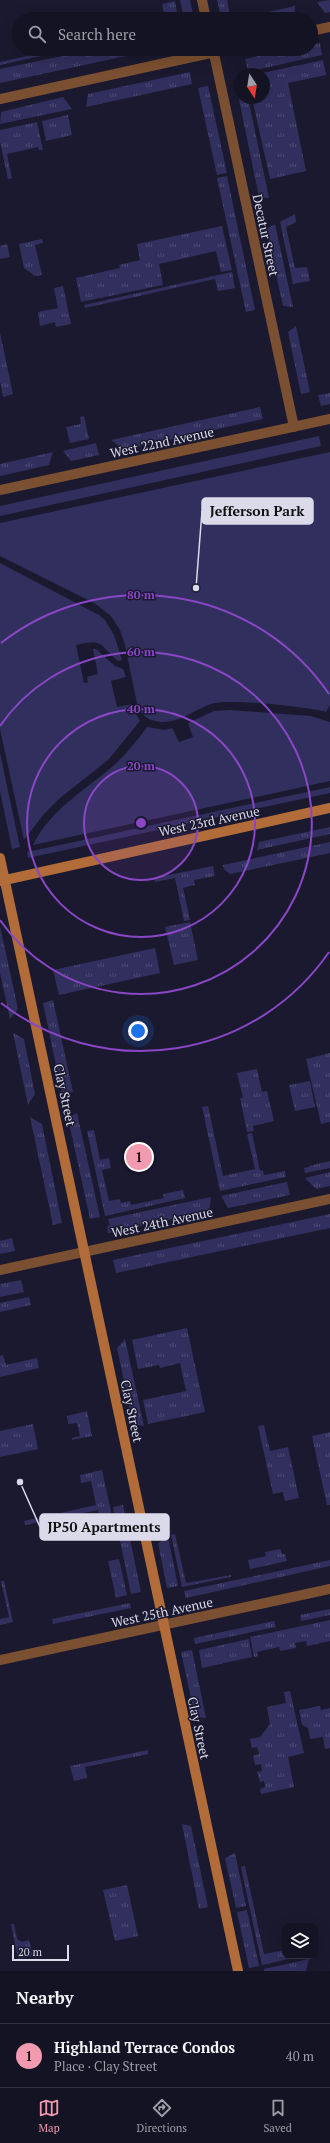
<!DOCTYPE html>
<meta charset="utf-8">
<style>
:root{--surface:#141323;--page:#1d1c2b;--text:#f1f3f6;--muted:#9d9ea6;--line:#333241;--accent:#f29aaf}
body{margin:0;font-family:"PT Serif",serif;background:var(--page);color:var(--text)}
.controls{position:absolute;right:12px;bottom:12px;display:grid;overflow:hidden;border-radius:8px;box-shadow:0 4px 16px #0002}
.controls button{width:36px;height:36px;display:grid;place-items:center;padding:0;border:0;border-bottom:1px solid var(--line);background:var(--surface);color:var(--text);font:20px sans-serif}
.compass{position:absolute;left:234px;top:68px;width:36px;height:36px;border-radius:50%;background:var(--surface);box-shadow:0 4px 16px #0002;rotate:168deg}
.scale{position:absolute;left:12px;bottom:10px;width:57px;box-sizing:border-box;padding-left:4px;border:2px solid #dadaea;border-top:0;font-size:11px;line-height:14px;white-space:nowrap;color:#dadaea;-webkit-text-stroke:3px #1a192f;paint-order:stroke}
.you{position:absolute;left:138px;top:1031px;width:14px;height:14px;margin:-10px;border:3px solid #fff;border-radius:50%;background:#1a73e8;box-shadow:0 0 0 6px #1a73e833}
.badge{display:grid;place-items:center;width:26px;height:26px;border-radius:50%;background:var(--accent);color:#111;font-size:13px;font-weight:700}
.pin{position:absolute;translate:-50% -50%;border:2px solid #fff;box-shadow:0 1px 4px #0006}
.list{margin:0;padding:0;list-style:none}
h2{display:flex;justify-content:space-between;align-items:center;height:52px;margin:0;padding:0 16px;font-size:17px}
h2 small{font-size:13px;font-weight:400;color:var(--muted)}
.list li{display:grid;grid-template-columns:26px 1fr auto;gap:12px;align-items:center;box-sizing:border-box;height:64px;padding:0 16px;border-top:1px solid var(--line)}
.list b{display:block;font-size:15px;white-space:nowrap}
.list p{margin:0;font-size:13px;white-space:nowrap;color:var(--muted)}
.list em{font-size:13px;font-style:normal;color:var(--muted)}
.icon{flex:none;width:22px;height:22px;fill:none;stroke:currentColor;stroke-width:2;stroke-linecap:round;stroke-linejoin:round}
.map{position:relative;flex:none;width:330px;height:1971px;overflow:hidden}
.search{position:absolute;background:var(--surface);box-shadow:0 4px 16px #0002;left:12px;right:12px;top:12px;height:44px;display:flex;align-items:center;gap:10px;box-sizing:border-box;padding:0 14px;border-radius:22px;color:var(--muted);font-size:15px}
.sheet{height:116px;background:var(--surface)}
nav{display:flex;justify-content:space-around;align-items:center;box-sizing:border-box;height:56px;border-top:1px solid var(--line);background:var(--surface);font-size:11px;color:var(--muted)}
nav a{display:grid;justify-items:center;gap:2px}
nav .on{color:var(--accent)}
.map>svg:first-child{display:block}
</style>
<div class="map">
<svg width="330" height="1971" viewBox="0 0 330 1971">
<defs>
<pattern id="grass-tufts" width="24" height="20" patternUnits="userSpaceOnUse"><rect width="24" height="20" fill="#312f5d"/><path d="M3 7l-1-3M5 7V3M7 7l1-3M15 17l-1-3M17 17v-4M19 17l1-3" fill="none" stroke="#4e4d74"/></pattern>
</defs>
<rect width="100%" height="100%" fill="#1a192f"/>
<path fill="url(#grass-tufts)" d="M 180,0 L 190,0 L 194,19 L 184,19 Z
M 217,0 L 227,0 L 230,15 L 221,17 Z
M 330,0 L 330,12 L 325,13 L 317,2 Z
M 175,1 L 178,19 L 143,19 L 164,14 L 162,4 Z
M 295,6 L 294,19 L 238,19 Z
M 320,43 L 322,55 L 248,72 L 245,59 L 291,49 L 311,49 L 311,45 Z
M 59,49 L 73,49 L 0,65 L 0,62 Z
M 96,49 L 159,49 L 0,83 L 0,69 Z
M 323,60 L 326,75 L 288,83 L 306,171 L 270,179 L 252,98 L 264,98 L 264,74 L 258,74 Z
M 190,72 L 192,84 L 86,107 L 88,94 Z
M 240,79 L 240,98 L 248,98 L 269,198 L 259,197 L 235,80 Z
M 208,86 L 227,173 L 217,175 L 198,88 Z
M 63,97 L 72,109 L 0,124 L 1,112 Z
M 68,115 L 72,135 L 46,141 L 42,121 Z
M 37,122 L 43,150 L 39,150 L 38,147 L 7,154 L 12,178 L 8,179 L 0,142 L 0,130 Z
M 227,176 L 255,310 L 246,312 L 217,178 Z
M 295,214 L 296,222 L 286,227 L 295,268 L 307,267 L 310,281 L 293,284 L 280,222 Z
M 275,224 L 293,307 L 283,306 L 266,229 Z
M 222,226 L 232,270 L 221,272 L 216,251 L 159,264 L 163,285 L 81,302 L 76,278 L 120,268 L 119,265 L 140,260 L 137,244 Z
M 42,239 L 43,243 L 35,245 L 42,275 L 35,276 L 24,268 L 19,244 Z
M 7,244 L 10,257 L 0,259 L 0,246 Z
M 232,272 L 235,288 L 218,291 L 215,279 L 85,308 L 84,305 Z
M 63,286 L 71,324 L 56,327 L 55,322 L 40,326 L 38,312 L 58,308 L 54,288 Z
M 296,326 L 310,392 L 301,394 L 288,332 Z
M 0,333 L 13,394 L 3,397 L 0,381 Z
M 330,393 L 330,404 L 321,406 L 318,395 Z
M 260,407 L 263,419 L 124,450 L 111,440 Z
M 84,416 L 89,439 L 70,443 L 66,427 L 81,424 L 80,417 Z
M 96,443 L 99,455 L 71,461 L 63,451 Z
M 53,452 L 49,465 L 0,476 L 0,464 Z
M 330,827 L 330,834 L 257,850 L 259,842 Z
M 330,842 L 330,853 L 230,874 L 224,869 L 223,865 Z
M 213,866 L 215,876 L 194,880 L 195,885 L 183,888 L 190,920 L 184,921 L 175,878 L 155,882 L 154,878 Z
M 190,922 L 198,960 L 174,965 L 165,927 Z
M 0,926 L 18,1009 L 10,1019 L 0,973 Z
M 155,948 L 160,973 L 59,995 L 53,970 Z
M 53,1000 L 73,1092 L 62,1094 L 43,1003 Z
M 13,1033 L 24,1039 L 35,1094 L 28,1105 Z
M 330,1053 L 330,1122 L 321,1124 L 306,1059 Z
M 257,1069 L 262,1092 L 267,1091 L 274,1121 L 253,1126 L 254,1131 L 247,1132 L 240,1098 L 243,1098 L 237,1073 Z
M 310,1081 L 315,1107 L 295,1111 L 289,1085 Z
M 208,1106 L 223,1176 L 255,1169 L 247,1134 L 252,1133 L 260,1171 L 263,1170 L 264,1175 L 285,1171 L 286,1177 L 220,1191 L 202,1107 Z
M 77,1113 L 100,1217 L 90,1219 L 68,1118 Z
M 30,1117 L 42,1124 L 62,1223 L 53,1225 Z
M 94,1130 L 100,1160 L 109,1158 L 111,1168 L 102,1170 L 109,1201 L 120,1199 L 121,1203 L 130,1201 L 131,1205 L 164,1198 L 163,1194 L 183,1190 L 185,1198 L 105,1216 L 87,1131 Z
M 330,1161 L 330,1168 L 305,1173 L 304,1168 L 309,1167 L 309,1166 Z
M 330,1172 L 330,1186 L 316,1189 L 305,1178 Z
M 287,1182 L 290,1195 L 228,1208 L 221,1196 Z
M 211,1197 L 209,1211 L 108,1233 L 107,1226 L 110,1225 L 108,1219 Z
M 330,1214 L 330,1228 L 116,1273 L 113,1260 Z
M 12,1238 L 15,1251 L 0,1254 L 0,1241 Z
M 21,1280 L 24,1292 L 0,1297 L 0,1284 Z
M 29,1297 L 31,1305 L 0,1312 L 0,1303 Z
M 187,1328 L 205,1412 L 148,1424 L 143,1400 L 186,1391 L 180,1363 L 160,1368 L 159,1365 L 138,1369 L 132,1340 Z
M 125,1339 L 144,1426 L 133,1424 L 117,1348 Z
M 3,1355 L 6,1365 L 37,1358 L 39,1368 L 0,1377 L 0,1356 Z
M 87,1411 L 92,1436 L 72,1440 L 72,1438 L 80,1436 L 77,1423 L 68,1424 L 67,1416 Z
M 33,1424 L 38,1449 L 0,1457 L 0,1431 Z
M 264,1425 L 270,1451 L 288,1447 L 299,1498 L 285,1501 L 283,1492 L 273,1494 L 258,1426 Z
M 330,1432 L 330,1505 L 327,1505 L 312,1436 Z
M 102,1470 L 112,1516 L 100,1518 L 98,1510 L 25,1525 L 24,1521 L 96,1505 L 91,1481 L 81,1483 L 80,1475 Z
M 123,1505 L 141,1592 L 131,1594 L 113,1507 Z
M 175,1534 L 186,1583 L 231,1575 L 231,1577 L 182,1587 L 171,1535 Z
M 168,1537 L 178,1586 L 167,1588 L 158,1543 Z
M 280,1549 L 282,1554 L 285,1554 L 287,1561 L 250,1569 L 248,1560 L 266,1556 L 265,1552 Z
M 119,1559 L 127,1595 L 116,1598 L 108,1561 Z
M 330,1560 L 330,1566 L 186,1598 L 184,1591 Z
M 1,1581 L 4,1581 L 13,1622 L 0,1625 L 0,1619 L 9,1617 Z
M 130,1603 L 131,1608 L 53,1624 L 52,1619 Z
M 330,1609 L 330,1615 L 301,1621 L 300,1615 Z
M 330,1620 L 330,1641 L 307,1646 L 306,1641 L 295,1643 L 296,1648 L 280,1651 L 279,1647 L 257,1652 L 258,1656 L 254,1657 L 250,1637 Z
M 274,1621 L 276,1627 L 195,1644 L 194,1638 Z
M 249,1639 L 252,1657 L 202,1668 L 199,1650 Z
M 192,1650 L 206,1718 L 195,1717 L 181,1652 Z
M 290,1691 L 304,1753 L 288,1757 L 294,1787 L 261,1794 L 260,1789 L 265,1787 L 264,1781 L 260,1782 L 257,1772 L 262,1771 L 261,1764 L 255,1765 L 253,1756 L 259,1754 L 257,1747 L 252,1748 L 250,1739 L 260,1737 L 270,1724 L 267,1707 L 286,1703 L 284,1692 Z
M 320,1706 L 321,1710 L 330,1708 L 330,1748 L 325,1749 L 323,1737 L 310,1739 L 308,1728 L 302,1725 L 299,1710 Z
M 148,1750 L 148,1754 L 85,1767 L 87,1778 L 74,1781 L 70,1766 Z
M 182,1824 L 191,1826 L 208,1907 L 199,1909 Z
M 235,1853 L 246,1906 L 236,1908 L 225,1858 Z
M 245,1866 L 264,1954 L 285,1950 L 285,1956 L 298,1957 L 262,1965 L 241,1867 Z
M 127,1885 L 138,1936 L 115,1941 L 103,1890 Z
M 247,1910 L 259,1966 L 249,1968 L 237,1912 Z
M 11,1924 L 14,1924 L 17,1939 L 22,1942 L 29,1940 L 33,1956 L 18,1959 Z
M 309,1959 L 306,1971 L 264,1971 L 264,1969 Z"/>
<path fill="#312f5d" d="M 319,436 L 321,446 L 0,516 L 0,506 Z
M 330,452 L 330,705 L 326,712 C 307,707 227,698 211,704 C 194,710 181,722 163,722 C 152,722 143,717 138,708 L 125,645 L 120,630 L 111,616 L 94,603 L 0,556 L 0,523 Z
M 0,563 L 99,615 L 105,620 L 114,635 L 122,660 L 118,661 C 98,644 105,639 76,645 L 84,683 L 88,682 L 87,677 L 98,674 L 93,649 L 96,649 L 115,666 L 123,669 L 126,677 L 111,681 L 117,707 L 131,704 L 140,721 L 108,760 L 60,798 L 43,815 L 24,840 L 0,729 Z
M 230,710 L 311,716 L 330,722 L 330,781 L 33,845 C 50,810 84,791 113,766 C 126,755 137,740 147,727 L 165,730 L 172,728 L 179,742 L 193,737 L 188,723 L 214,711 Z
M 0,753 L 20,847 L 12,849 L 0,791 Z
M 330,787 L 330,793 L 28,858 L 27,852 Z"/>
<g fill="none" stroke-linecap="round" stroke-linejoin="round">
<path stroke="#7b4f31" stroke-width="10" d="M 202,0 L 206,19
M 311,31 L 330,27
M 213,49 L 294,427
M 0,99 L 229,49
M 0,490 L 330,419
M 0,1270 L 330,1199
M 0,1660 L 330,1589"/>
<path stroke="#b16c39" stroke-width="10" d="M 0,858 L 238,1971
M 0,881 L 330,808"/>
</g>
<circle cx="141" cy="823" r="57" fill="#8946c5" fill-opacity=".12"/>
<g fill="none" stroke="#8946c5" stroke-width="2">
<circle cx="141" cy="823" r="57"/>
<circle cx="141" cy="823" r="114"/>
<path d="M0 726A171 171 0 1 1 0 920"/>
<path d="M329 952A228 228 0 0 1 1 1003M1 643A228 228 0 0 1 329 694"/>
</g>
<g text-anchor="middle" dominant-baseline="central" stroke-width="3" stroke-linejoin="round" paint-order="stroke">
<g font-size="13" fill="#dadaea" stroke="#1a192f">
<text transform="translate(266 235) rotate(78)">Decatur Street</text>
<text transform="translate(162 442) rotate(-12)">West 22nd Avenue</text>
<text transform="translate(209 821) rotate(-12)">West 23rd Avenue</text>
<text transform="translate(65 1095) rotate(78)">Clay Street</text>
<text transform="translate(162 1222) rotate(-12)">West 24th Avenue</text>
<text transform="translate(132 1411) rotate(78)">Clay Street</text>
<text transform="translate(162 1612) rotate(-12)">West 25th Avenue</text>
<text transform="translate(199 1728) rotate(78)">Clay Street</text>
</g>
</g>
<circle cx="141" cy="823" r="6" fill="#8946c5" stroke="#1a192f" stroke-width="2"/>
<g font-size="12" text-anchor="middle" font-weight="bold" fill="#8946c5" stroke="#1a192f" stroke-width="3" stroke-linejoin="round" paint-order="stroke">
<text x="141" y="599">80 m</text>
<text x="141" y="656">60 m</text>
<text x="141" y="713">40 m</text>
<text x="141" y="770">20 m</text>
</g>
<path fill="none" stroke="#dadaea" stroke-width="1.5" d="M196 588L202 511M20 1482L40 1527"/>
<g fill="#dadaea" stroke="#1a192f" stroke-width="1.5">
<circle cx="196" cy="588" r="4"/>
<circle cx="20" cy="1482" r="4"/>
</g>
<g fill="#dadaea" stroke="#dadaea" stroke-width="1.5">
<rect x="202" y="498" width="111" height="26" rx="4"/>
<rect x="40" y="1514" width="129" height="26" rx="4"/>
</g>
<g font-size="14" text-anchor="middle" font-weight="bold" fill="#111">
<text x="257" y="516">Jefferson Park</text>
<text x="104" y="1532">JP50 Apartments</text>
</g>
</svg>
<div class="controls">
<button><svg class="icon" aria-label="layers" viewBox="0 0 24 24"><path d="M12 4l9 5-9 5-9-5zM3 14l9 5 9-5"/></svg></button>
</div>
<svg class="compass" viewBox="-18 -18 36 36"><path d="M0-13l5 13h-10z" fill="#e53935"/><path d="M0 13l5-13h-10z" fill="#9d9ea6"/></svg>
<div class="scale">20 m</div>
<div class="you"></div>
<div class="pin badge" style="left:139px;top:1157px">1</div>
<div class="search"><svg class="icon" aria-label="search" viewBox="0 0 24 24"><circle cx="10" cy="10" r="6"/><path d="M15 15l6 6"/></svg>Search here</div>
</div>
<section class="sheet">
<h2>Nearby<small></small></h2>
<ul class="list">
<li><span class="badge">1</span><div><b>Highland Terrace Condos</b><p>Place · Clay Street</p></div><em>40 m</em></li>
</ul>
</section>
<nav>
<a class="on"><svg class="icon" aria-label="map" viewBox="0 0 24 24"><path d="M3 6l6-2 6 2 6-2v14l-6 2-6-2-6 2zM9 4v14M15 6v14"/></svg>Map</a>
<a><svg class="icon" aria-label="directions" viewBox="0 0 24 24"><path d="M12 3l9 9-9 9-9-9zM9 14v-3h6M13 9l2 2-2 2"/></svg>Directions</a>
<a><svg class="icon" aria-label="saved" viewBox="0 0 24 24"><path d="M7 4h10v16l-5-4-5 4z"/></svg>Saved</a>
</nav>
